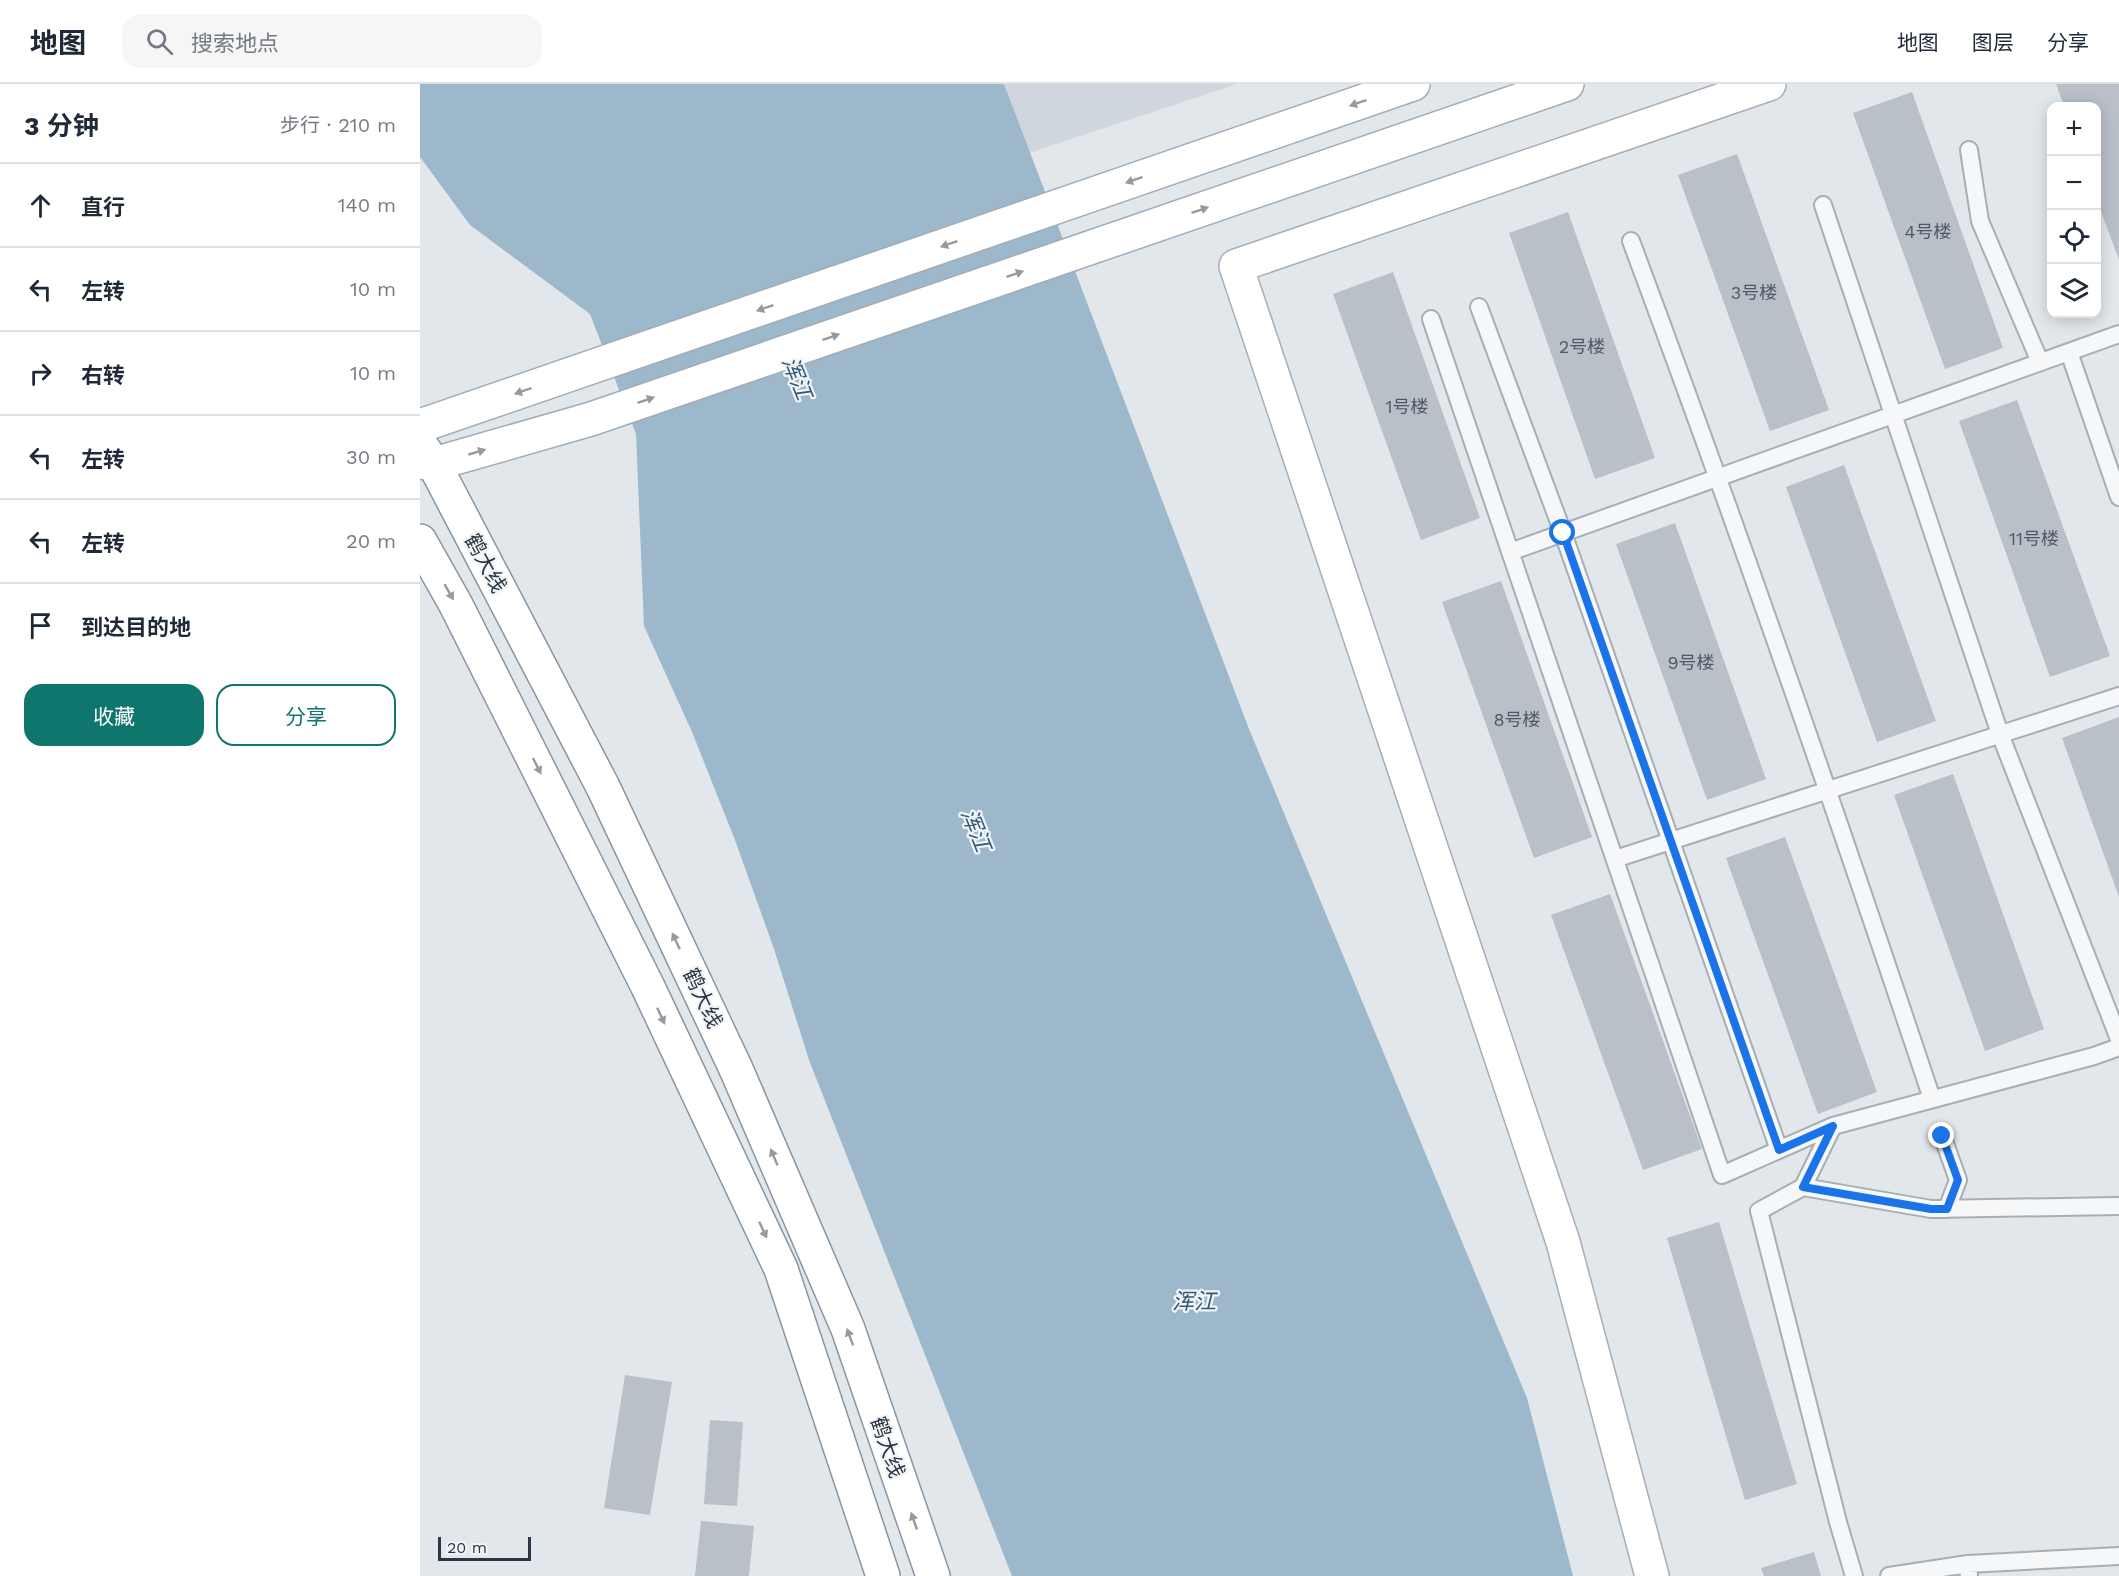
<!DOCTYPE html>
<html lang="zh">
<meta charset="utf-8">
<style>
:root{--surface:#fff;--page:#f6f6f7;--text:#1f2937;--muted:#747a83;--line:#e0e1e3;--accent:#0f766e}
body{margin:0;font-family:"Work Sans","Noto Sans SC",sans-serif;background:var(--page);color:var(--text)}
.controls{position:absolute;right:18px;top:18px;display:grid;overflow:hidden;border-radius:12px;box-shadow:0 3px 15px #0003}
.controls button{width:54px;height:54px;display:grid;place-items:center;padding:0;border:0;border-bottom:2px solid var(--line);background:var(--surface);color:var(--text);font:30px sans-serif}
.scale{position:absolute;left:18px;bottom:15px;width:93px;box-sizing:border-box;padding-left:6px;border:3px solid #2a3643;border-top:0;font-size:16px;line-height:21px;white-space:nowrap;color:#2a3643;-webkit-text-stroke:4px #f2f5f8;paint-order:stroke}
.stop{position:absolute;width:18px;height:18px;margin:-14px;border:4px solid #1a73e8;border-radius:50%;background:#fff}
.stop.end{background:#1a73e8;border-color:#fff;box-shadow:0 2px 6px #0008}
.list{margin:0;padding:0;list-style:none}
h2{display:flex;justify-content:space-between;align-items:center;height:78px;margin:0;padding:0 24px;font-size:26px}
h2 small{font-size:20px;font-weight:400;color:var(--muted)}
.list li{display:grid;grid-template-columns:39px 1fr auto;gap:18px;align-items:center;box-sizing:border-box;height:84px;padding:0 24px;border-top:2px solid var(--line)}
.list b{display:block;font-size:22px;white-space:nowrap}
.list em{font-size:20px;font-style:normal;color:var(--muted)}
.actions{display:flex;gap:12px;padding:18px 24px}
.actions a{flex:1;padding:14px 0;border:2px solid var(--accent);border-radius:18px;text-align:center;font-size:21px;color:var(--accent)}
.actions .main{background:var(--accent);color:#fff}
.icon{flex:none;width:33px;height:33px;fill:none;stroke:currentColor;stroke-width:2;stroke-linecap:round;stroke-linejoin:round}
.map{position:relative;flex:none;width:1699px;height:1492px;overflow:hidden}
header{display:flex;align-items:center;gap:36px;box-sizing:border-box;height:84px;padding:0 30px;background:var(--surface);border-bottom:2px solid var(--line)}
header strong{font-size:28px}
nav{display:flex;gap:33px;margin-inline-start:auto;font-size:21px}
.search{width:420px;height:54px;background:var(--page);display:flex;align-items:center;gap:15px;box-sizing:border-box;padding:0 21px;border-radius:18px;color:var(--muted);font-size:22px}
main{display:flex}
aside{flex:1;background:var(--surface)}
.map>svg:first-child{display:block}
</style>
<header>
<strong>地图</strong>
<div class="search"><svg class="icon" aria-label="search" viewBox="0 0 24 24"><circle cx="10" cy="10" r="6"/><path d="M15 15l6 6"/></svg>搜索地点</div>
<nav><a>地图</a><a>图层</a><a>分享</a></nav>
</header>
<main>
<aside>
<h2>3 分钟<small>步行 · 210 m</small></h2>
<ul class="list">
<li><svg class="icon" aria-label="ahead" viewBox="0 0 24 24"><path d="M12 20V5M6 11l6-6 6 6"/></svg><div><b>直行</b></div><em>140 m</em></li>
<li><svg class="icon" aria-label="left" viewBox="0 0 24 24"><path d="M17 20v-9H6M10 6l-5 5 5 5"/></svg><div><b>左转</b></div><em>10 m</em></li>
<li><svg class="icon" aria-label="right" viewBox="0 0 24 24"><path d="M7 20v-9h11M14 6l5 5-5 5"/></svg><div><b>右转</b></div><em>10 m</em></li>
<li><svg class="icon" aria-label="left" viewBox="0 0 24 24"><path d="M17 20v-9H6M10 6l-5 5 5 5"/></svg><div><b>左转</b></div><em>30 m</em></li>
<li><svg class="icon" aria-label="left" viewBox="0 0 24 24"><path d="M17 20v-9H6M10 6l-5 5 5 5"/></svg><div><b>左转</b></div><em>20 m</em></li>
<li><svg class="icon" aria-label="arrive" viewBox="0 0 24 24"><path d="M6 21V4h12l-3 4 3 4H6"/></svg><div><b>到达目的地</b></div></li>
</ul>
<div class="actions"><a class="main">收藏</a><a>分享</a></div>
</aside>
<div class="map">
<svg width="1699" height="1492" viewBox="0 0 1699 1492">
<rect width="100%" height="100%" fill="#e2e7eb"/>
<path fill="#d0d6dd" d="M 584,0 L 817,0 L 609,69 Z"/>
<path fill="#9db8cb" d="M 0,0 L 584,0 L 829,645 L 1107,1314 L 1153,1492 L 592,1492 L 389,976 L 354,865 L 315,756 L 272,648 L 224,542 L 216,350 L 170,230 L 50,141 L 0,73 Z"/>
<path fill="#b9c0c8" d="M 1636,0 L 1699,0 L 1699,176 L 1676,114 L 1676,22 L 1644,22 Z
M 1492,8 L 1583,264 L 1525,285 L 1433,29 Z
M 1317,70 L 1409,326 L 1350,347 L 1258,91 Z
M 1148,128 L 1235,374 L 1175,395 L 1089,149 Z
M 973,188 L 1060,434 L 1001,456 L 913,210 Z
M 1597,316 L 1690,572 L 1630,593 L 1539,337 Z
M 1424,381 L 1516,637 L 1457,658 L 1366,403 Z
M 1255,439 L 1346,695 L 1287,716 L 1196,460 Z
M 1081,497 L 1172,753 L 1114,774 L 1022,518 Z
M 1699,633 L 1699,813 L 1642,654 Z
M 1533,690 L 1624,945 L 1565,967 L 1474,711 Z
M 1365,753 L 1457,1008 L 1398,1030 L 1306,774 Z
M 1190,810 L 1282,1065 L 1223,1086 L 1131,831 Z
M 1299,1138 L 1377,1400 L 1325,1416 L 1247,1154 Z
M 205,1291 L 252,1298 L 230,1431 L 184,1424 Z
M 290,1336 L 323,1338 L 317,1422 L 284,1420 Z
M 281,1437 L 334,1442 L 329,1492 L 275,1492 Z
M 1394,1468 L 1401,1492 L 1344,1492 L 1341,1484 Z"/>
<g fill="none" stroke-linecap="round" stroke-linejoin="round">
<defs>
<path id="lane" d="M 1549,66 L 1560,137 L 1620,278
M 1403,121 L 1580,650 L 1699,955
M 1211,157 C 1317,441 1416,727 1512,1015
M 1059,223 L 1143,449 L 1359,1066
M 1011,235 L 1302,1091 L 1413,1042 L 1674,972 L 1699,963
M 1649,268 L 1699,413
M 1090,468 L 1699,250
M 1195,775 L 1699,612
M 1522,1051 L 1538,1096 L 1527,1125
M 1383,1103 L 1413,1042
M 1548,1480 L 1699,1472
M 1434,1492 L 1418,1438 L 1339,1127 L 1383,1103 L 1511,1125 L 1699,1122
M 1469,1492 L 1548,1480 L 1549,1492"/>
<path id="secondary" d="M 1232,1492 L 1143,1158 L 816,182 L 1349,0"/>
<path id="primary" d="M 0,342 L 993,0
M 0,378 L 14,380 L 171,335 L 1147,0"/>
<path id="highway" d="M 0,360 L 14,380 L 183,703 L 316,985 L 428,1245 L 513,1492
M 0,457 L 36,521 L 228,903 L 361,1185 L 463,1492"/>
</defs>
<use href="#lane" stroke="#a7aeb5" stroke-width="20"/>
<use href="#secondary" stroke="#a7aeb5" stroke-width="36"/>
<use href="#primary" stroke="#a1acb7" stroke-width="36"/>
<use href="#highway" stroke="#8995a2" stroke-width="36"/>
<use href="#lane" stroke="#f5f7f9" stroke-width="16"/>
<use href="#secondary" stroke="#fff" stroke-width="33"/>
<use href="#primary" stroke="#fff" stroke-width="33"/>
<use href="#highway" stroke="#fff" stroke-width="33"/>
</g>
<defs><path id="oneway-solid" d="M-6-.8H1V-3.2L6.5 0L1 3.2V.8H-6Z" transform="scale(1.5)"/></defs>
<g fill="#949aa1">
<use href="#oneway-solid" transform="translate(938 19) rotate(161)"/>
<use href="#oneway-solid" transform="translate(714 96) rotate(161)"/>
<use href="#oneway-solid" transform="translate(780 126) rotate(-19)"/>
<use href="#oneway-solid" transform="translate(529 160) rotate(161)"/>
<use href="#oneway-solid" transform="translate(595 190) rotate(-19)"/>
<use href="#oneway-solid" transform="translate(345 224) rotate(161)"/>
<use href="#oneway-solid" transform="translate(411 253) rotate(-19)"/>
<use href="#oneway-solid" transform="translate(103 307) rotate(161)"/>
<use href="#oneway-solid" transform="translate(226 316) rotate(-19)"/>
<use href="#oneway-solid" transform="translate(57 368) rotate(-16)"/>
<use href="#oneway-solid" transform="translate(29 508) rotate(60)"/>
<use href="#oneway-solid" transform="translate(117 682) rotate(63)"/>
<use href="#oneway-solid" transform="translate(256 857) rotate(-115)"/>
<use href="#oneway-solid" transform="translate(241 932) rotate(65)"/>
<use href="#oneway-solid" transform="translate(354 1073) rotate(-113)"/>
<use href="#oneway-solid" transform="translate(343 1146) rotate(65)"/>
<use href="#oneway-solid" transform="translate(430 1253) rotate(-110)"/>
<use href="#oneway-solid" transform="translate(494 1437) rotate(-109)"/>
</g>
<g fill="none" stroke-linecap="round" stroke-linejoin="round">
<path stroke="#1a73e8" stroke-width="8" d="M 1143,449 L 1359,1066 L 1413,1042 L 1383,1103 L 1511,1125 L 1527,1125 L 1538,1096 L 1522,1052"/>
</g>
<g text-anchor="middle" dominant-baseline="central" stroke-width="4.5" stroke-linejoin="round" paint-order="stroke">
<g font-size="18" fill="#4e5864">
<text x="1508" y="147">4号楼</text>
<text x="1334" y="208">3号楼</text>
<text x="1162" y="262">2号楼</text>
<text x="987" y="322">1号楼</text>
<text x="1614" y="454">11号楼</text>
<text x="1271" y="578">9号楼</text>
<text x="1097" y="635">8号楼</text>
</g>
<g font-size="21" fill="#2a3643" stroke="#f2f5f8">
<text transform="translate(66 479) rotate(62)">鹤大线</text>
<text transform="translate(283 914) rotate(65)">鹤大线</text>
<text transform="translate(468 1363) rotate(71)">鹤大线</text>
</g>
<g font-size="22" font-style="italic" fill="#335978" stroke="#f2f5f8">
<text transform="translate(377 294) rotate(68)">浑江</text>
<text transform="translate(556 746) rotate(68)">浑江</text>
<text x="774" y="1217">浑江</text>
</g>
</g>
</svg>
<div class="controls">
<button>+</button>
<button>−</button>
<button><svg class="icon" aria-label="locate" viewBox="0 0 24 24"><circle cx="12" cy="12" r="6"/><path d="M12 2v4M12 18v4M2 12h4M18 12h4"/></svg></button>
<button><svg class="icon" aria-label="layers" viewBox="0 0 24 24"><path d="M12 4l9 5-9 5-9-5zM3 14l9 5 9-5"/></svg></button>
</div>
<div class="scale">20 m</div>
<div class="stop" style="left:1143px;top:449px"></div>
<div class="stop end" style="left:1522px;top:1052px"></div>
</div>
</main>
